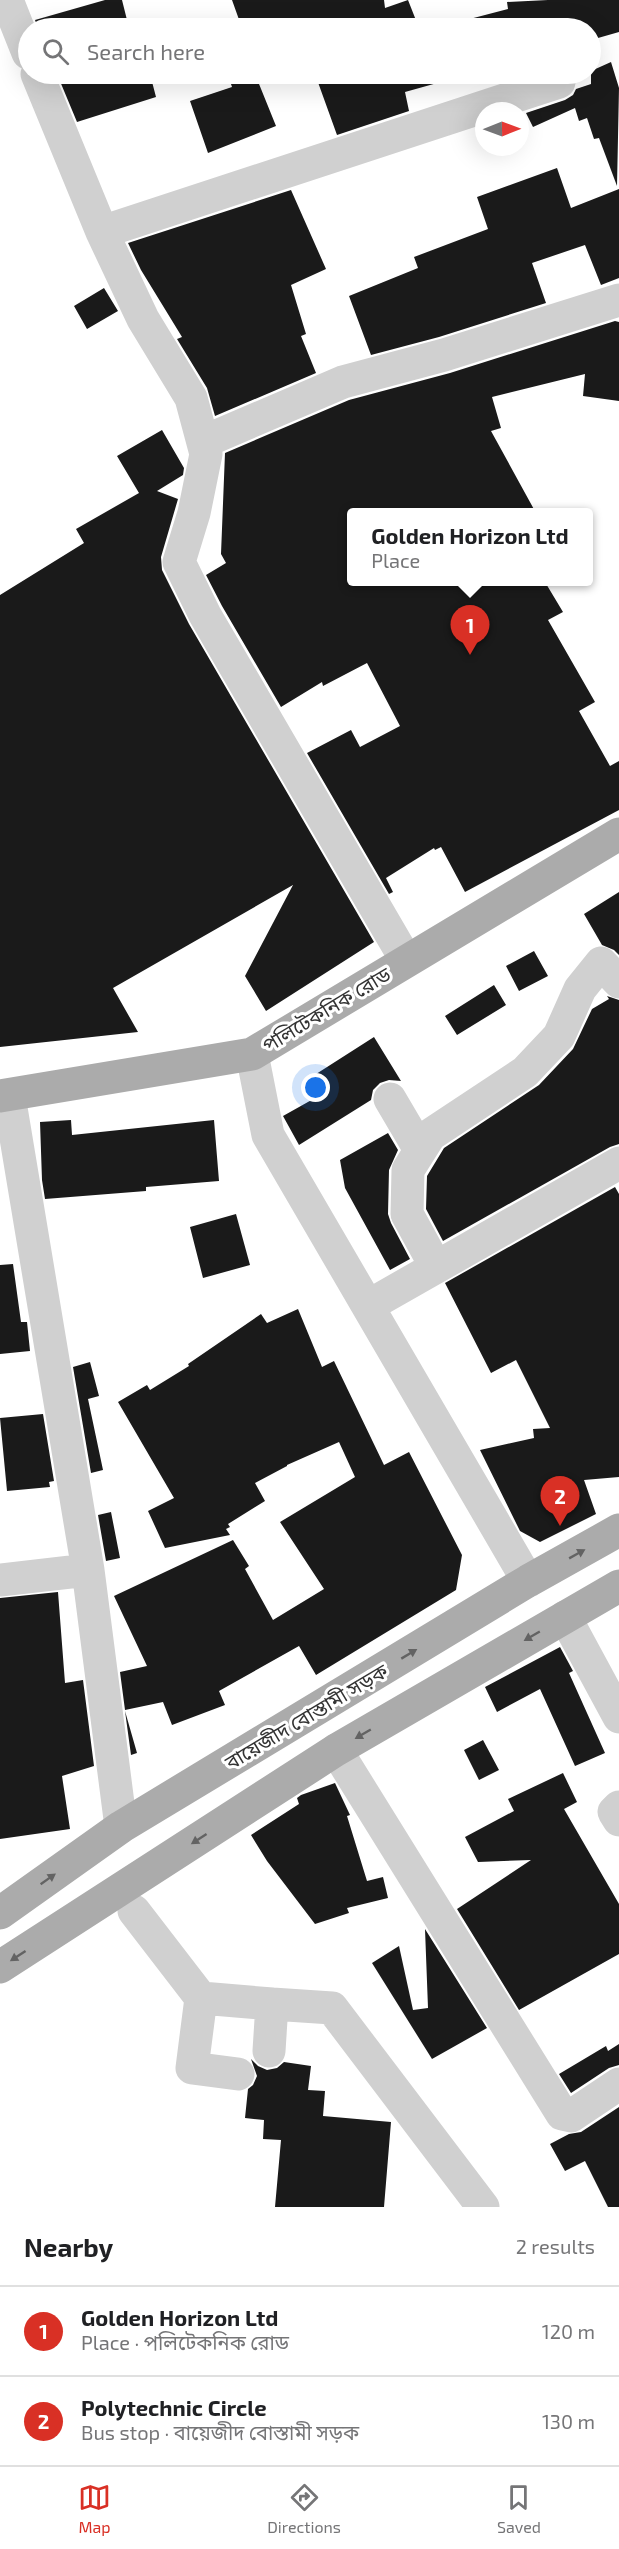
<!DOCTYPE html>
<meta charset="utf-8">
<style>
:root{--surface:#fff;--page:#f2f2f2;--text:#202124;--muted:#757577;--line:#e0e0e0;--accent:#d93025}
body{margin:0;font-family:"Exo 2","Noto Sans Bengali",sans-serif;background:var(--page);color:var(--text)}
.compass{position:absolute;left:475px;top:102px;width:54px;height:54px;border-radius:50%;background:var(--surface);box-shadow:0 6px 24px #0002;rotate:89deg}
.you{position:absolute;left:316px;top:1088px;width:21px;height:21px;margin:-15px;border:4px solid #fff;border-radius:50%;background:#1a73e8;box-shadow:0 0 0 9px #1a73e833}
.badge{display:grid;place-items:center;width:39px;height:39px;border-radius:50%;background:var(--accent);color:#fff;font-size:20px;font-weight:700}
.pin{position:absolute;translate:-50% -50px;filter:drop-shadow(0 2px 3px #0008)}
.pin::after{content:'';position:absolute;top:32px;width:21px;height:18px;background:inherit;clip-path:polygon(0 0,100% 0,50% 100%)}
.popup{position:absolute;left:347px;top:508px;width:246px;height:78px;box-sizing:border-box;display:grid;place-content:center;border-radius:6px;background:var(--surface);filter:drop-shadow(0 2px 4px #0005);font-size:20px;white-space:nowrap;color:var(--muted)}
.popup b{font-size:22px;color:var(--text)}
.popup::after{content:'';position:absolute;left:50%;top:100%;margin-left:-12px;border:12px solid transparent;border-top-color:var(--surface)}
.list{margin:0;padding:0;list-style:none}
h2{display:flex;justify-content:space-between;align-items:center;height:78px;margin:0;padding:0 24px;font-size:26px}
h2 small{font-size:20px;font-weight:400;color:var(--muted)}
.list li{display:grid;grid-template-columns:39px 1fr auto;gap:18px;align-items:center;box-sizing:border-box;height:90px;padding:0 24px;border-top:2px solid var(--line)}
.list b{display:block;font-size:22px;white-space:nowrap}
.list p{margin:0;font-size:20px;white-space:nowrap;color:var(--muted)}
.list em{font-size:20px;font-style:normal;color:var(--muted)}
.icon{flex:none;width:33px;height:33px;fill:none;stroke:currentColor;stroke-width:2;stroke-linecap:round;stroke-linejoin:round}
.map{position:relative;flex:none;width:619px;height:2207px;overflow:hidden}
.search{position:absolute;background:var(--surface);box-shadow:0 6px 24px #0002;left:18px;right:18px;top:18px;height:66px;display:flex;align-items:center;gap:15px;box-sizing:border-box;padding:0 21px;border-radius:33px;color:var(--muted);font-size:22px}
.sheet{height:258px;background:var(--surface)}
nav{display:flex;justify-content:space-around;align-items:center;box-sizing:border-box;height:84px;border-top:2px solid var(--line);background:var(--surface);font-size:16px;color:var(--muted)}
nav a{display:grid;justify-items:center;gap:3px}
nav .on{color:var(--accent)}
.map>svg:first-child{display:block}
</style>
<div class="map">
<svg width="619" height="2207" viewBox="0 0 619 2207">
<rect width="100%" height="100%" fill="#fff"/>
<path fill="#1a1a1a" d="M 105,0 L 122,0 L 128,24 L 115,28 L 38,28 L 35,20 Z
M 232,0 L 384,0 L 385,8 L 408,0 L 419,28 L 242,28 Z
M 548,0 L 619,0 L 619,32 L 591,40 L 591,28 L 463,28 L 462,21 L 508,9 L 507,2 Z
M 611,62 L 619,88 L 617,186 L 599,138 L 594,139 L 587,118 L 579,121 L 575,108 L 533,127 L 526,113 L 565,100 L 573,95 L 576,89 L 591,84 L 591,71 Z
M 57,74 L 150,74 L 156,97 L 77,122 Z
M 248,74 L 255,74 L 276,126 L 208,153 L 190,101 L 232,87 L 230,81 Z
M 315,74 L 447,74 L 448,80 L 405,92 L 409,111 L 337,135 Z
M 557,168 L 571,208 L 619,189 L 619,278 L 601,285 L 585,245 L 532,263 L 546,303 L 439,337 L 371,355 L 349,296 L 418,268 L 414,257 L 488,229 L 477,197 Z
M 291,190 L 326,269 L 291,285 L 306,334 L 301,336 L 316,373 L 215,416 L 207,388 L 177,339 L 182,337 L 141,270 L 128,243 Z
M 104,288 L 118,311 L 87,329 L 74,306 Z
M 615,321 L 619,322 L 619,401 L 583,396 L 585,374 L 492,397 L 501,428 L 491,431 L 536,513 L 351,513 L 351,582 L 545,582 L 563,612 L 548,620 L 595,702 L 579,711 L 610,766 L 619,761 L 619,810 L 465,892 L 441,847 L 435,850 L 434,848 L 386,878 L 393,892 L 389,894 L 307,753 L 351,730 L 360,747 L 400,726 L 367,663 L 323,686 L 322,682 L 281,707 L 222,606 L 206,575 L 226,563 L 221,554 L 225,453 L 349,400 L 450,373 Z
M 162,430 L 184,468 L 183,475 L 157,491 L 178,499 L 161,557 L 162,570 L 189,624 L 374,942 L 266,1011 L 245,976 L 293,885 L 113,988 L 138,1032 L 0,1047 L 0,595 L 84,543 L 76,529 L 139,493 L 117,456 Z
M 619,892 L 619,955 L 614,950 L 602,945 L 584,914 Z
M 534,951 L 548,976 L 519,991 L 506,966 Z
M 494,985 L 506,1005 L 457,1035 L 445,1016 Z
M 607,996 L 619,1000 L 619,1144 L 610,1147 L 443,1241 L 426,1209 L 427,1176 L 444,1148 L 539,1085 L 573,1049 L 592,1009 L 609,999 Z
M 374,1037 L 401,1081 L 389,1080 L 380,1083 L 373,1090 L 371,1100 L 299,1145 L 283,1116 L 324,1093 L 313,1076 Z
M 71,1120 L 72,1135 L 214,1120 L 219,1181 L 146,1187 L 146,1191 L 45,1199 L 42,1180 L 40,1122 Z
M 388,1133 L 398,1150 L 389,1170 L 388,1214 L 391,1223 L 410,1259 L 390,1270 L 345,1188 L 340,1160 Z
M 615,1187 L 619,1194 L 619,1477 L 584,1480 L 596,1514 L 540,1542 L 520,1531 L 480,1450 L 534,1438 L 533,1429 L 550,1428 L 516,1360 L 491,1373 L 445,1283 Z
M 236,1214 L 250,1265 L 203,1278 L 190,1227 Z
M 13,1264 L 21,1322 L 27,1322 L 30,1351 L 0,1354 L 0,1265 Z
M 298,1309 L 322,1367 L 334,1361 L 384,1465 L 409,1452 L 462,1555 L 456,1590 L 316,1675 L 299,1646 L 219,1691 L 225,1705 L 172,1725 L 163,1702 L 125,1710 L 120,1672 L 147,1666 L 114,1596 L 233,1540 L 249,1566 L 245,1569 L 273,1620 L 324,1589 L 280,1522 L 355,1477 L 339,1442 L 287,1465 L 287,1466 L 255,1483 L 265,1501 L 228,1524 L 230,1527 L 226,1529 L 230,1535 L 165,1548 L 148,1511 L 174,1498 L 118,1402 L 147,1385 L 150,1390 L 189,1366 L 188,1364 L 261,1314 L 267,1323 Z
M 90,1362 L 99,1396 L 88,1399 L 103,1470 L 91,1473 L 73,1367 Z
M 43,1414 L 54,1481 L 49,1482 L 50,1487 L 7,1491 L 0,1418 Z
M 111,1512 L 120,1558 L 106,1561 L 98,1515 Z
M 58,1592 L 65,1683 L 83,1680 L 94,1766 L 62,1776 L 70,1829 L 0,1839 L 0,1598 Z
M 560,1647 L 573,1671 L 569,1673 L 605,1753 L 575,1766 L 540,1689 L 497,1712 L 485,1687 Z
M 125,1711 L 137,1753 L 131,1755 Z
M 483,1740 L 499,1770 L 479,1780 L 464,1750 Z
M 563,1773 L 577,1802 L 564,1809 L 619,1904 L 619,1954 L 519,2010 L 457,1909 L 531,1860 L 478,1862 L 465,1837 L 514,1811 L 508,1799 Z
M 335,1783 L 350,1815 L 347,1816 L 367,1881 L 383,1877 L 388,1898 L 347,1908 L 349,1913 L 315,1924 L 267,1861 L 251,1835 L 299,1804 L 297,1798 L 301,1795 Z
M 425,1929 L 487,2028 L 432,2059 L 372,1963 L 399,1946 L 413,2010 L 428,2008 Z
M 619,2044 L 619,2065 L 609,2068 L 571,2093 L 559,2074 L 606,2046 L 608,2051 Z
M 251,2059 L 258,2066 L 267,2070 L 277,2068 L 284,2062 L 311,2066 L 308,2090 L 325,2091 L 323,2116 L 391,2122 L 384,2207 L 275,2207 L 281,2140 L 263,2139 L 264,2120 L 245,2118 L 248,2089 L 253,2085 L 257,2076 Z
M 619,2107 L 619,2207 L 608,2207 L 585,2161 L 565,2171 L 550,2144 L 569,2134 L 581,2132 Z"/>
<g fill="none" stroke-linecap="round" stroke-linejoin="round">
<path stroke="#d0d0d0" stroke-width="33" d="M 7,0 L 28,53
M 37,74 L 102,232 L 143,319 L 191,398 L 206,454 L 194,513 L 179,562 L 205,615 L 406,960
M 102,232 L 559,82
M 203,442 L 343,382 L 444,355 L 619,300
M 252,1054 L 268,1135 L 528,1581
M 9,1096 L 88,1570
M 390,1099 L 420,1150
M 436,1267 L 407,1214 L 408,1170 L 430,1135 L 525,1072 L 559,1036 L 580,989 L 601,963 L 619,982
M 368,1306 L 619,1163
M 0,1580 L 88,1570 L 121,1827
M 565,1617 L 619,1717
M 336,1750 L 562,2114 L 571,2116 L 619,2084
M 619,1807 L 614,1812 L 619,1820
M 134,1911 L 201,1998 L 192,2068 L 238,2074
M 201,1998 L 272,2004 L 269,2051
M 272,2004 L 332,2008 L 483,2207"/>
<path stroke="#ababab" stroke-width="33" d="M 0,1096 L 252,1054 L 619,834
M 0,1913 L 121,1827 L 528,1581 L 619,1530
M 0,1967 L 336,1750 L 619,1586"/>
</g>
<defs><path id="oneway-solid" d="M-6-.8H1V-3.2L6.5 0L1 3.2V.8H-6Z" transform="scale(1.5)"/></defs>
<g fill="#636363">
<use href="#oneway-solid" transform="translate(577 1554) rotate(-29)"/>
<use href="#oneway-solid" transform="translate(532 1636) rotate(150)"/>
<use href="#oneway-solid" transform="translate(409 1654) rotate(-31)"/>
<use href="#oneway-solid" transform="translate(363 1734) rotate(150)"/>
<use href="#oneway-solid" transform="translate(199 1839) rotate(147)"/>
<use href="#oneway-solid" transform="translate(48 1879) rotate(-35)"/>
<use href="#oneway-solid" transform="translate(18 1956) rotate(147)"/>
</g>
<g text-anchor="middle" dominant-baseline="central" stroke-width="6" stroke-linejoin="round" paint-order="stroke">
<g font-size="20" fill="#333" stroke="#fff">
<text transform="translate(326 1009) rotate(-31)">পলিটেকনিক রোড</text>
<text transform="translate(306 1716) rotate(-31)">বায়েজীদ বোস্তামী সড়ক</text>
</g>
</g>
</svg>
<svg class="compass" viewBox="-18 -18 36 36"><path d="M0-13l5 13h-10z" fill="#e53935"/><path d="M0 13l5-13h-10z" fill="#757577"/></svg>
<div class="you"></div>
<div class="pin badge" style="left:470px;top:655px">1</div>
<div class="popup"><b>Golden Horizon Ltd</b>Place</div>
<div class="pin badge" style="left:560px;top:1526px">2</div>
<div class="search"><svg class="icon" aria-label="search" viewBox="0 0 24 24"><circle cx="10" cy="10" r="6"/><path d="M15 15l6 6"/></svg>Search here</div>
</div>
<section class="sheet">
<h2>Nearby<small>2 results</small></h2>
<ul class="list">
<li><span class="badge">1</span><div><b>Golden Horizon Ltd</b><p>Place · পলিটেকনিক রোড</p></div><em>120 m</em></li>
<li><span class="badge">2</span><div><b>Polytechnic Circle</b><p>Bus stop · বায়েজীদ বোস্তামী সড়ক</p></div><em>130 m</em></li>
</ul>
</section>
<nav>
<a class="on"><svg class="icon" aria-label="map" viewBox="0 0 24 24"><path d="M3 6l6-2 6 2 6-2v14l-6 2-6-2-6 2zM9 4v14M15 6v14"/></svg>Map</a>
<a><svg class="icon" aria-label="directions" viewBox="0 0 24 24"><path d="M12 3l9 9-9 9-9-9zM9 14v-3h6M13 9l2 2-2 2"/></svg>Directions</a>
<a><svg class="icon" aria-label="saved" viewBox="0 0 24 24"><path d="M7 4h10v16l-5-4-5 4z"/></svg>Saved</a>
</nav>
